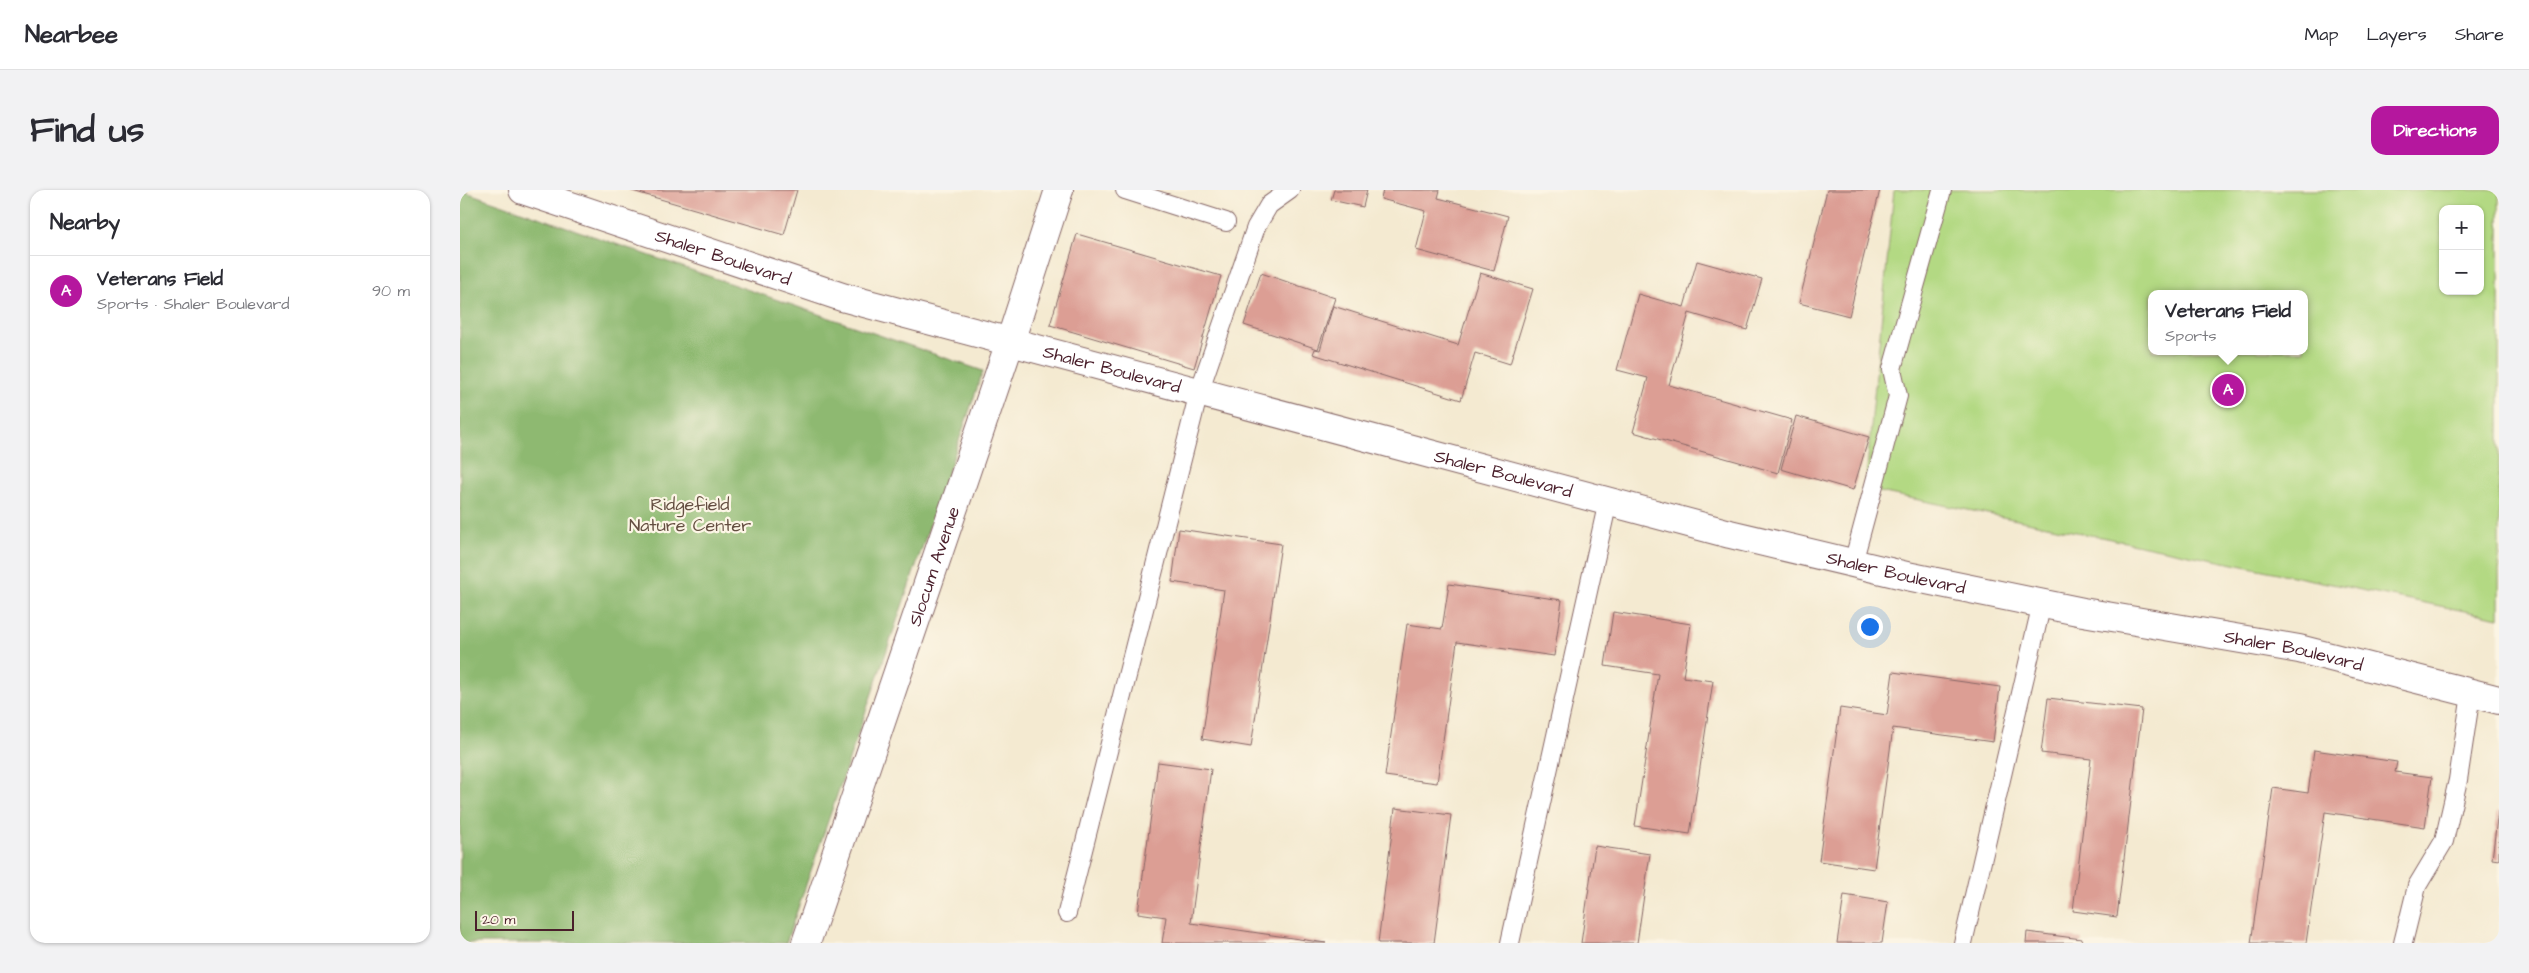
<!DOCTYPE html>
<meta charset="utf-8">
<style>
:root{--surface:#fff;--page:#f2f2f3;--text:#2b2b33;--muted:#7c7c81;--line:#e1e1e2;--accent:#b5179e}
body{margin:0;font-family:"Architects Daughter",sans-serif;background:var(--page);color:var(--text)}
.controls{position:absolute;right:15px;top:15px;display:grid;overflow:hidden;border-radius:10px;box-shadow:0 1px 4px #0004}
.controls button{width:45px;height:45px;display:grid;place-items:center;padding:0;border:0;border-bottom:1px solid var(--line);background:var(--surface);color:var(--text);font:25px sans-serif}
.scale{position:absolute;left:15px;bottom:12px;width:99px;box-sizing:border-box;padding-left:5px;border:2px solid #4a1f2b;border-top:0;font-size:14px;line-height:18px;white-space:nowrap;color:#4a1f2b;-webkit-text-stroke:4px #fcf5e5;paint-order:stroke}
.you{position:absolute;left:1409px;top:436px;width:18px;height:18px;margin:-12px;border:4px solid #fff;border-radius:50%;background:#1a73e8;box-shadow:0 0 0 8px #1a73e833}
.badge{display:grid;place-items:center;width:32px;height:32px;border-radius:50%;background:var(--accent);color:#fff;font-size:16px;font-weight:700}
.pin{position:absolute;translate:-50% -50%;border:2px solid #fff;box-shadow:0 1px 5px #0006}
.popup{position:absolute;left:1688px;top:100px;width:160px;height:65px;box-sizing:border-box;display:grid;place-content:center;border-radius:10px;background:var(--surface);filter:drop-shadow(0 1px 4px #0005);font-size:16px;white-space:nowrap;color:var(--muted)}
.popup b{font-size:19px;color:var(--text)}
.popup::after{content:'';position:absolute;left:50%;top:100%;margin-left:-10px;border:10px solid transparent;border-top-color:var(--surface)}
.list{margin:0;padding:0;list-style:none}
h2{display:flex;justify-content:space-between;align-items:center;height:65px;margin:0;padding:0 20px;font-size:21px}
h2 small{font-size:16px;font-weight:400;color:var(--muted)}
.list li{display:grid;grid-template-columns:32px 1fr auto;gap:15px;align-items:center;box-sizing:border-box;height:70px;padding:0 20px;border-top:1px solid var(--line)}
.list b{display:block;font-size:19px;white-space:nowrap}
.list p{margin:0;font-size:16px;white-space:nowrap;color:var(--muted)}
.list em{font-size:16px;font-style:normal;color:var(--muted)}
.map{position:relative;flex:none;width:2039px;height:753px;overflow:hidden;border-radius:15px}
header{display:flex;align-items:center;gap:30px;box-sizing:border-box;height:70px;padding:0 25px;background:var(--surface);border-bottom:1px solid var(--line)}
header strong{font-size:24px}
nav{display:flex;gap:28px;margin-inline-start:auto;font-size:18px}
.intro{display:flex;align-items:center;justify-content:space-between;box-sizing:border-box;height:120px;padding:0 30px}
h1{margin:0;font-size:35px}
.button{padding:12px 22px;border-radius:15px;background:var(--accent);color:#fff;font-size:18px;font-weight:700}
main{display:flex;gap:30px;padding:0 30px}
aside{flex:1;background:var(--surface);border-radius:15px;box-shadow:0 1px 4px #0004}
.map>svg:first-child{display:block}
</style>
<header>
<strong>Nearbee</strong>
<nav><a>Map</a><a>Layers</a><a>Share</a></nav>
</header>
<div class="intro"><h1>Find us</h1><a class="button">Directions</a></div>
<main>
<aside>
<h2>Nearby<small></small></h2>
<ul class="list">
<li><span class="badge">A</span><div><b>Veterans Field</b><p>Sports · Shaler Boulevard</p></div><em>90 m</em></li>
</ul>
</aside>
<div class="map">
<svg width="2039" height="753" viewBox="0 0 2039 753">
<rect width="100%" height="100%" fill="#fcf5e5"/>
<filter id="ink" filterUnits="userSpaceOnUse"><feTurbulence type="fractalNoise" baseFrequency=".02" numOctaves="2"/><feDisplacementMap in="SourceGraphic" scale="10" xChannelSelector="R" yChannelSelector="G"/><feConvolveMatrix kernelMatrix="1 2 1 2 8 2 1 2 1" color-interpolation-filters="sRGB"/></filter>
<filter id="wash" filterUnits="userSpaceOnUse"><feTurbulence type="fractalNoise" baseFrequency=".0096" numOctaves="4" result="noise"/><feDisplacementMap in="SourceGraphic" scale="20" xChannelSelector="R" yChannelSelector="G"/><feGaussianBlur stdDeviation="1.12" result="paint"/><feColorMatrix in="noise" values="0 0 0 0 0 0 0 0 0 0 0 0 0 0 0 0 0 1.4 0 .05"/><feComposite in="paint" operator="in"/></filter>
<g filter="url(#wash)">
<rect width="100%" height="100%" fill="#f4ead1"/>
<path fill="#b3d983" stroke="#7e7c57" fill-rule="evenodd" d="M 1434,0 L 2039,0 L 2039,428 L 1405,299 ZM 1983,19 L 2020,19 L 2020,101 L 1983,101 ZM 1692,104 L 1844,104 L 1844,161 L 1692,161 Z"/>
<path fill="#8eb971" stroke="#6c6c4e" d="M 0,0 L 523,181 L 326,753 L 0,753 Z"/>
<g id="blocks">
<path fill="#dc9e94" d="M 169,0 L 337,0 L 324,45 Z
M 874,0 L 907,0 L 903,17 L 871,10 Z
M 923,0 L 980,0 L 978,8 L 1048,26 L 1034,81 L 956,60 L 966,21 L 921,9 Z
M 1367,0 L 1420,0 L 1389,126 L 1339,113 Z
M 617,44 L 761,86 L 734,178 L 590,135 Z
M 1237,71 L 1302,89 L 1287,140 L 1229,123 L 1209,195 L 1332,230 L 1318,283 L 1173,242 L 1188,188 L 1157,180 L 1178,104 L 1224,117 Z
M 801,83 L 875,108 L 858,159 L 784,135 Z
M 1020,83 L 1073,99 L 1050,174 L 1015,163 L 1001,210 L 853,164 L 855,159 L 860,160 L 873,116 L 998,155 Z
M 1336,226 L 1409,247 L 1393,300 L 1321,279 Z
M 719,339 L 821,354 L 791,557 L 742,549 L 764,400 L 712,392 Z
M 989,394 L 1102,410 L 1094,466 L 997,452 L 977,593 L 925,586 L 947,434 L 982,439 Z
M 1153,422 L 1231,434 L 1223,487 L 1253,491 L 1230,644 L 1175,636 L 1198,484 L 1145,476 Z
M 1433,482 L 1540,497 L 1533,552 L 1433,538 L 1414,679 L 1359,671 L 1380,518 L 1427,525 Z
M 1588,508 L 1682,519 L 1657,727 L 1613,721 L 1631,569 L 1581,563 Z
M 1854,560 L 1937,572 L 1935,582 L 1972,587 L 1965,637 L 1865,622 L 1846,753 L 1791,753 L 1813,598 L 1848,603 Z
M 698,572 L 751,579 L 731,733 L 866,753 L 702,753 L 706,727 L 678,723 Z
M 935,618 L 991,625 L 974,753 L 918,753 Z
M 2038,621 L 2039,621 L 2039,670 L 2032,669 Z
M 1135,656 L 1190,664 L 1177,753 L 1121,753 Z
M 1384,705 L 1428,712 L 1422,753 L 1377,753 Z
M 1567,742 L 1622,749 L 1621,753 L 1566,753 Z"/>
</g>
</g>
<g filter="url(#ink)">
<use href="#blocks" fill-opacity="0" stroke="#866665" stroke-width="1"/>
<g fill="none" stroke-linecap="round" stroke-linejoin="round">
<defs>
<path id="lane" d="M 665,0 L 766,32
M 1393,373 L 1438,206 L 1432,179 L 1482,0
M 607,723 L 739,202 L 796,37 L 809,15 L 830,0
M 1050,753 L 1148,311
M 1503,753 L 1582,413
M 1943,753 L 1957,696 L 1984,651 L 1998,590 L 2011,504"/>
<g id="street">
<path id="s1" d="M 346,753 L 550,152 L 599,0"/>
</g>
<g id="secondary">
<path id="s2" d="M 63,0 L 382,107 L 1270,344 L 1447,386 L 1623,422 L 1839,459 L 2039,510"/>
</g>
</defs>
<use href="#lane" stroke="#866665" stroke-width="20"/>
<use href="#street" stroke="#866665" stroke-width="30"/>
<use href="#secondary" stroke="#866665" stroke-width="30"/>
<use href="#lane" stroke="#fff" stroke-width="18"/>
<use href="#street" stroke="#fff" stroke-width="28"/>
<use href="#secondary" stroke="#fff" stroke-width="28"/>
</g>
</g>
<g text-anchor="middle" dominant-baseline="central" stroke-width="4.5" stroke-linejoin="round" paint-order="stroke">
<g font-size="18" fill="#4a1f2b" stroke="#fcf5e5">
<text stroke="none"><textPath href="#s2" startOffset="211">Shaler Boulevard</textPath></text>
<text stroke="none"><textPath href="#s2" startOffset="616">Shaler Boulevard</textPath></text>
<text stroke="none"><textPath href="#s2" startOffset="1021">Shaler Boulevard</textPath></text>
<text stroke="none"><textPath href="#s1" startOffset="398">Slocum Avenue</textPath></text>
<text stroke="none"><textPath href="#s2" startOffset="1426">Shaler Boulevard</textPath></text>
<text stroke="none"><textPath href="#s2" startOffset="1831">Shaler Boulevard</textPath></text>
</g>
<g font-size="18" fill="#644e41" stroke="#fcf5e5">
<text x="230" y="314">Ridgefield<tspan x="230" dy="21">Nature Center</tspan></text>
</g>
</g>
</svg>
<div class="controls">
<button>+</button>
<button>−</button>
</div>
<div class="scale">20 m</div>
<div class="you"></div>
<div class="pin badge" style="left:1768px;top:200px">A</div>
<div class="popup"><b>Veterans Field</b>Sports</div>
</div>
</main>
